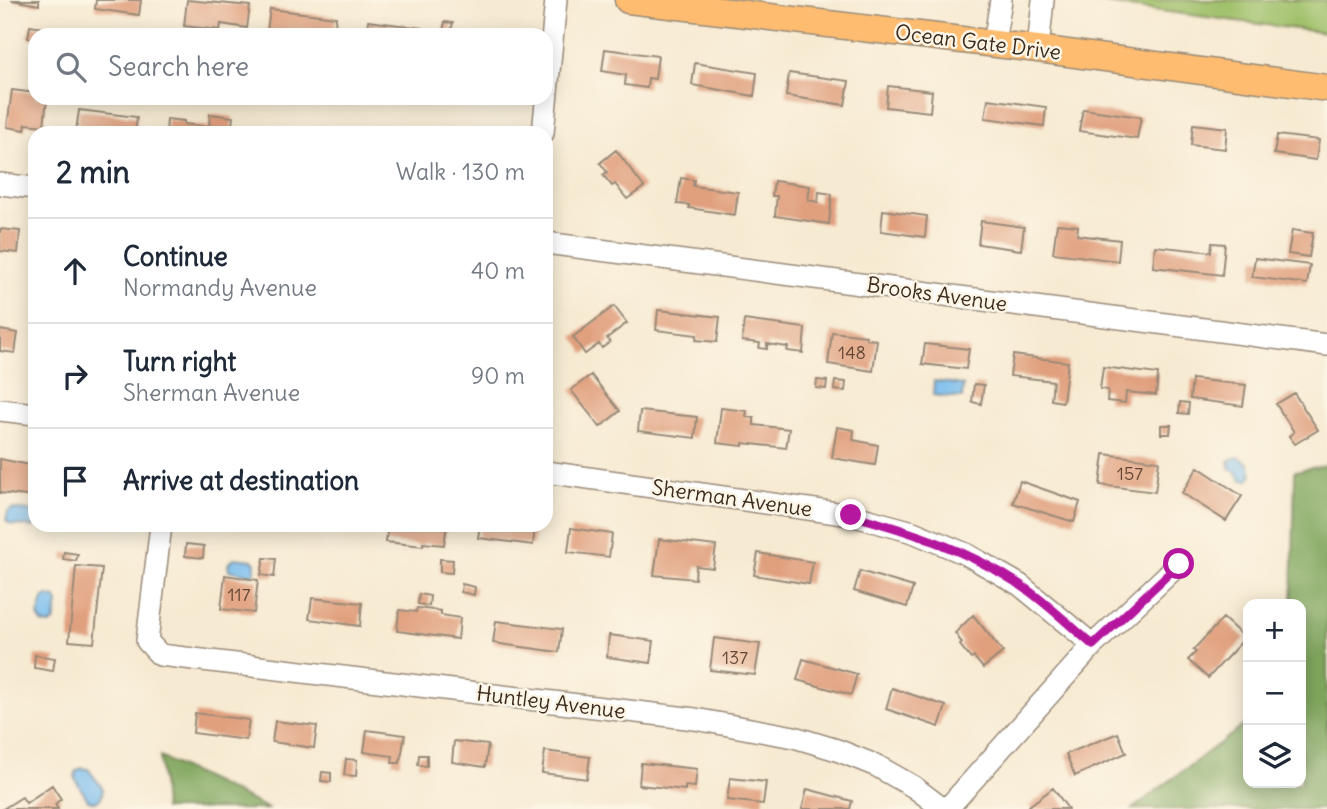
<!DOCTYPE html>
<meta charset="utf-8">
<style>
:root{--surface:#fff;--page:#f2f2f3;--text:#1f2937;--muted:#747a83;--line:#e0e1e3}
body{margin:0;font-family:Delius,sans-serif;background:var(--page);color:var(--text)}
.controls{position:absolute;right:21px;bottom:21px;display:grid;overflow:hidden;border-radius:14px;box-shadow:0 4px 18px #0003}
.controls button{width:63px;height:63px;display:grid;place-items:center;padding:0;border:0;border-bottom:2px solid var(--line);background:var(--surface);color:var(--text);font:35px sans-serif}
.stop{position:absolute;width:21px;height:21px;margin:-16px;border:5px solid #b5179e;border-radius:50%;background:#fff}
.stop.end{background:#b5179e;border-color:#fff;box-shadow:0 2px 7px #0008}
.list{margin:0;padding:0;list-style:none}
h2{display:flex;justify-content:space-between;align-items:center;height:91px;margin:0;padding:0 28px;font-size:30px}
h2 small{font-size:23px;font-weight:400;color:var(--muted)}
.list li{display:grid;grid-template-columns:46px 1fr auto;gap:21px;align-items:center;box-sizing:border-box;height:105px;padding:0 28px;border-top:2px solid var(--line)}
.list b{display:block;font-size:26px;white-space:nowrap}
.list p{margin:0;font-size:23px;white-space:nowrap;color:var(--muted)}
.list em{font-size:23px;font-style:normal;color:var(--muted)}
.icon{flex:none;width:38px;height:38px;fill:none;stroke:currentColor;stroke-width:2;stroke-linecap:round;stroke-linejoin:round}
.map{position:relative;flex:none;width:1327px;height:809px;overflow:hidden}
.search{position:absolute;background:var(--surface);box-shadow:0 4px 18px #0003;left:28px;top:28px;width:525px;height:77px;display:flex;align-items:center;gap:18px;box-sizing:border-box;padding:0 24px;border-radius:21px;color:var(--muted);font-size:26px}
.panel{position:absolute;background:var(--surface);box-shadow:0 4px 18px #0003;left:28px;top:126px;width:525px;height:406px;border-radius:21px}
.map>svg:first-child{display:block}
</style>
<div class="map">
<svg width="1327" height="809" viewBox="0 0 1327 809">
<rect width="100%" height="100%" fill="#fcf5e5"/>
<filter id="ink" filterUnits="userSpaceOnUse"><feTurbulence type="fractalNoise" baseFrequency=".0143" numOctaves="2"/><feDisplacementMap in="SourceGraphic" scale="14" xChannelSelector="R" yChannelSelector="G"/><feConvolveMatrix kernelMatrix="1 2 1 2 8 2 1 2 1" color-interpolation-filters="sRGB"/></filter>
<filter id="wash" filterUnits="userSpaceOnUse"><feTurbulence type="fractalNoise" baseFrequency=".00686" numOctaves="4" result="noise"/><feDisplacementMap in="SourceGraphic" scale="28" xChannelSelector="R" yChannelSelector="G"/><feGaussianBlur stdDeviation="1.57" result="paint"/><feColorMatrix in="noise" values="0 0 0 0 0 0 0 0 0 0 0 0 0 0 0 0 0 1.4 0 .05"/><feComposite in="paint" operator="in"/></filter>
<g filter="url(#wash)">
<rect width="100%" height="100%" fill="#f7ead2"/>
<path fill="#9fc069" stroke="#6d7544" stroke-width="2" d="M 1077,0 L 1327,0 L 1327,33 Z"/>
<path fill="#7fa65d" stroke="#5d683e" stroke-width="2" d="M 1327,465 L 1327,809 L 1132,809 L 1248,722 L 1248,783 L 1301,783 L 1301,604 L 1292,604 L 1295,471 Z
M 160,757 L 269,809 L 164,809 Z"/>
<path fill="#79bdef" stroke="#5a7486" stroke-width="2" d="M 934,381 L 963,385 L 962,398 L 933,395 Z
M 1238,457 L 1248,463 L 1252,473 L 1249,480 L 1242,480 L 1237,473 L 1230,469 L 1229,460 Z
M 12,509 L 35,512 L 35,525 L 37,525 L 33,527 L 10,524 L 6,520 L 8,512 Z
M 234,558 L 252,560 L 255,563 L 255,572 L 251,575 L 229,570 L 228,564 Z
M 47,596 L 56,598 L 58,604 L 54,622 L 49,625 L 42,623 L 38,616 L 43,599 Z
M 82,768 L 88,769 L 103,789 L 101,798 L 96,802 L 88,800 L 75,779 L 76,771 Z"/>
<g id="blocks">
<path fill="#e09f7d" d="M 11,0 L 39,0 L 39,5 Z
M 96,0 L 141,0 L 139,15 L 95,9 Z
M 187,0 L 250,6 L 247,28 L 221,24 L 220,30 L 184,26 Z
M 270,9 L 336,17 L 334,35 L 288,35 L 289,33 L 267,31 Z
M 368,21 L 423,28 L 422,35 L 366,35 Z
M 445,22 L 453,23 L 450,35 L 442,35 Z
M 30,26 L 52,29 L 51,35 L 35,35 L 35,39 L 28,38 Z
M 605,49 L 658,56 L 655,79 L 648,78 L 647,88 L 625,85 L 626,75 L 602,71 Z
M 695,63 L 757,73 L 754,96 L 692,85 Z
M 789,73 L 849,81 L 845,105 L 786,96 Z
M 888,86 L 932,91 L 930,112 L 886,107 Z
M 12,90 L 35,93 L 35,98 L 47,98 L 44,126 L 26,124 L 25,130 L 7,127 Z
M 988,99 L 1046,107 L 1044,126 L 985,118 Z
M 1083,109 L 1141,117 L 1137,139 L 1079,131 Z
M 79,110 L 137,117 L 135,133 L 76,131 Z
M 210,114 L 233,117 L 231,133 L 166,133 L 167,119 L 184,121 L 184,124 L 209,127 Z
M 1193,124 L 1227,128 L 1225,149 L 1191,145 Z
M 1277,135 L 1319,140 L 1316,160 L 1274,154 Z
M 616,150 L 644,187 L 627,199 L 615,184 L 612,186 L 603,175 L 607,172 L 600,163 Z
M 681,178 L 694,180 L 693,186 L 738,192 L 735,215 L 689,208 L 689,205 L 677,204 Z
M 774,181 L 810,186 L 808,200 L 818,202 L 819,192 L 832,194 L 829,224 L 775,216 L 777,196 L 772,196 Z
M 883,210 L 927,216 L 925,237 L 881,231 Z
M 981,221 L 1024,227 L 1021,250 L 978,244 Z
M 1057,224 L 1078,226 L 1077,235 L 1120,240 L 1118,261 L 1053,253 Z
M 0,229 L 20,231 L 18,253 L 0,251 Z
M 1292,230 L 1313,233 L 1309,257 L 1288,254 Z
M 1212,243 L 1225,244 L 1222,275 L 1153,267 L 1155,246 L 1211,252 Z
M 1255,258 L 1310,265 L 1307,284 L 1252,277 Z
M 614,306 L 627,323 L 607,338 L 610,342 L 602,348 L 599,344 L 585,354 L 573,337 Z
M 658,310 L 720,317 L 717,342 L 696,340 L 697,335 L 656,330 Z
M 744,320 L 805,328 L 803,353 L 787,351 L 788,347 L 767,344 L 767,349 L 759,348 L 760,343 L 742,341 Z
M 0,330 L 18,333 L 15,353 L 0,351 Z
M 832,332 L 866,336 L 866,339 L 877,340 L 873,371 L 828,364 Z
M 925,344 L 969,349 L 966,369 L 922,364 Z
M 1013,355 L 1068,362 L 1063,402 L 1051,400 L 1053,381 L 1010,376 Z
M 1103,367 L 1158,374 L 1156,395 L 1126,392 L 1125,403 L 1107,401 L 1108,390 L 1100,389 Z
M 591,375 L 620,411 L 600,427 L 571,390 Z
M 1192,379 L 1246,385 L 1243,406 L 1190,399 Z
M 817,380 L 827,381 L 826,389 L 816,388 Z
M 835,381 L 846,382 L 845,391 L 834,390 Z
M 974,384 L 984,385 L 981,404 L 972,402 Z
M 1294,393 L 1318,430 L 1295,444 L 1289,436 L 1294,432 L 1276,404 Z
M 1180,402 L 1189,403 L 1188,414 L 1179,413 Z
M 721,408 L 747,411 L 746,417 L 754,418 L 754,425 L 789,429 L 786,448 L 743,443 L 743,446 L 717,443 Z
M 640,411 L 697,417 L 695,438 L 638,431 Z
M 1161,425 L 1171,425 L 1170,434 L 1161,434 Z
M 837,427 L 854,430 L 853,440 L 878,445 L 875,465 L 832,458 Z
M 1104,454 L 1159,461 L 1155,492 L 1100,485 Z
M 0,459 L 35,466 L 35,497 L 0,493 Z
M 1198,467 L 1242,496 L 1226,521 L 1182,493 Z
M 1020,481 L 1080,502 L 1074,522 L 1013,503 Z
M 327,525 L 354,525 L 353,533 L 327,529 Z
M 388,525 L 447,525 L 444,545 L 423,543 L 423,546 L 386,542 Z
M 480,525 L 535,525 L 533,545 L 478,538 Z
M 571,528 L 612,534 L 609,557 L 568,552 Z
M 659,539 L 716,546 L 713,568 L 696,566 L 695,579 L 654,575 Z
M 186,544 L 204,546 L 203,558 L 185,556 Z
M 64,552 L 78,554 L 76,561 L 63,559 Z
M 758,553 L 813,562 L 809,584 L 754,575 Z
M 264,558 L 276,559 L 274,577 L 261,575 Z
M 440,559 L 453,560 L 452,573 L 440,572 Z
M 76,566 L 102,568 L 94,643 L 69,641 Z
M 860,571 L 913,587 L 907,607 L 854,591 Z
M 225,575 L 258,580 L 254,613 L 221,609 Z
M 462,584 L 475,587 L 474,595 L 461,592 Z
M 419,594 L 430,596 L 429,606 L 418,604 Z
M 312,598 L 362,603 L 360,626 L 309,619 Z
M 417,608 L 441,611 L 441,615 L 460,618 L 458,639 L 397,631 L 399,610 L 416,612 Z
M 973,615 L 1003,652 L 983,668 L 974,657 L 971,659 L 960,645 L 962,643 L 955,633 Z
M 1223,618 L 1245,638 L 1208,678 L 1188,660 L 1196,652 L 1193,650 Z
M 496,621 L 562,629 L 559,652 L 493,643 Z
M 609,635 L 654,641 L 651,663 L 607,657 Z
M 714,638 L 760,644 L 755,675 L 710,670 Z
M 35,655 L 55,658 L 53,671 L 34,668 Z
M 803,659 L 857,674 L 851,695 L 797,680 Z
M 892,688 L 946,706 L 939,727 L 886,709 Z
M 195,713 L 249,720 L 246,740 L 193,733 Z
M 275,721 L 317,726 L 314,748 L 272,742 Z
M 367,730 L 405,735 L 400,763 L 392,763 L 393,756 L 364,752 Z
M 1118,733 L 1126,753 L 1075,776 L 1066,754 Z
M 454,741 L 488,745 L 485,767 L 452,762 Z
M 545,751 L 590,757 L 587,779 L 542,773 Z
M 419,755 L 427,755 L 427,766 L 418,765 Z
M 346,759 L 357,760 L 356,776 L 344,775 Z
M 641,763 L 697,769 L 695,787 L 685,786 L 685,790 L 639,785 Z
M 322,772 L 331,773 L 331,782 L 321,781 Z
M 730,778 L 766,782 L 763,804 L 727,800 Z
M 52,785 L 61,799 L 55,804 L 58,809 L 3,809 L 22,797 L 26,803 Z
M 1053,788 L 1068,809 L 1031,809 L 1029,806 Z
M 807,789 L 852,801 L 850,809 L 802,809 Z"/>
</g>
</g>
<g filter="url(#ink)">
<use href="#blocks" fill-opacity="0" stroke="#998a78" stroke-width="2"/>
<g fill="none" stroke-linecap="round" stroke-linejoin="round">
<defs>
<path id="minor" d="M 994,43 L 1001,0
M 1038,49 L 1043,0
M 543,133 L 556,0
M 0,184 L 35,188
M 546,243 L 1327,345
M 0,410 L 35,414
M 546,472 L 851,515 L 913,532 L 966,554 L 1020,585 L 1093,645
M 161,525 L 147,641 L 160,655 L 695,719 L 794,737 L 837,750 L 877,766 L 914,787 L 943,809
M 947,809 L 1093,645 L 1179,564"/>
<path id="major" d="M 628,0 L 1038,49 L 1327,88"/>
</defs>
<use href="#minor" stroke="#998a78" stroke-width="24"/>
<use href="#major" stroke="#998a78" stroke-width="29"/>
<use href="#minor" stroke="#fff" stroke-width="21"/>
<use href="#major" stroke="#fdbc70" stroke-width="26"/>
</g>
</g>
<g fill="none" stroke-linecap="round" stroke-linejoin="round" filter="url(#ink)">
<path stroke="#b5179e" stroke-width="9" d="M 851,515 C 910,531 967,550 1019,584 C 1045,601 1069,625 1093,645 L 1179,564"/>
</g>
<g text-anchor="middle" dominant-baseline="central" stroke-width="5" stroke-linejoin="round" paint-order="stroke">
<g font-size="18" fill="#644736">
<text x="852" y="352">148</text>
<text x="1130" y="473">157</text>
<text x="239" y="594">117</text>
<text x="735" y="657">137</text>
</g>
<g font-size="21" fill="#3b2a1e" stroke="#fcf5e5">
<text transform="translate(978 42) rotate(7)">Ocean Gate Drive</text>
<text transform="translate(937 294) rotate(8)">Brooks Avenue</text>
<text transform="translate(732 498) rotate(8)">Sherman Avenue</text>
<text transform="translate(551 702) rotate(7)">Huntley Avenue</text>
</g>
</g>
</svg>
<div class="controls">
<button>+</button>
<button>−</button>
<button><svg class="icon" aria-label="layers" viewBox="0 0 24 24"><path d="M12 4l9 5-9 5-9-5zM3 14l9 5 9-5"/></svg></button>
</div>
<div class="stop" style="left:1179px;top:564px"></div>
<div class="stop end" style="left:851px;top:515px"></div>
<div class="search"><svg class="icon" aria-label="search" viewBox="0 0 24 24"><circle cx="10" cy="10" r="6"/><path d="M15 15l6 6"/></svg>Search here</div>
<section class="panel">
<h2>2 min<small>Walk · 130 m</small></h2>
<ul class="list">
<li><svg class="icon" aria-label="ahead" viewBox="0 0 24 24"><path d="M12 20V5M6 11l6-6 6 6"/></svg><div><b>Continue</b><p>Normandy Avenue</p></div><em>40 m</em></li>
<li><svg class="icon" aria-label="right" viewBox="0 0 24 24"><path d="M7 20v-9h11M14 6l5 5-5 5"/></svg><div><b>Turn right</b><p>Sherman Avenue</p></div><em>90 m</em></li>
<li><svg class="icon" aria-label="arrive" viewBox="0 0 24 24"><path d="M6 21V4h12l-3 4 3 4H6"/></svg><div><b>Arrive at destination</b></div></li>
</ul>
</section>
</div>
